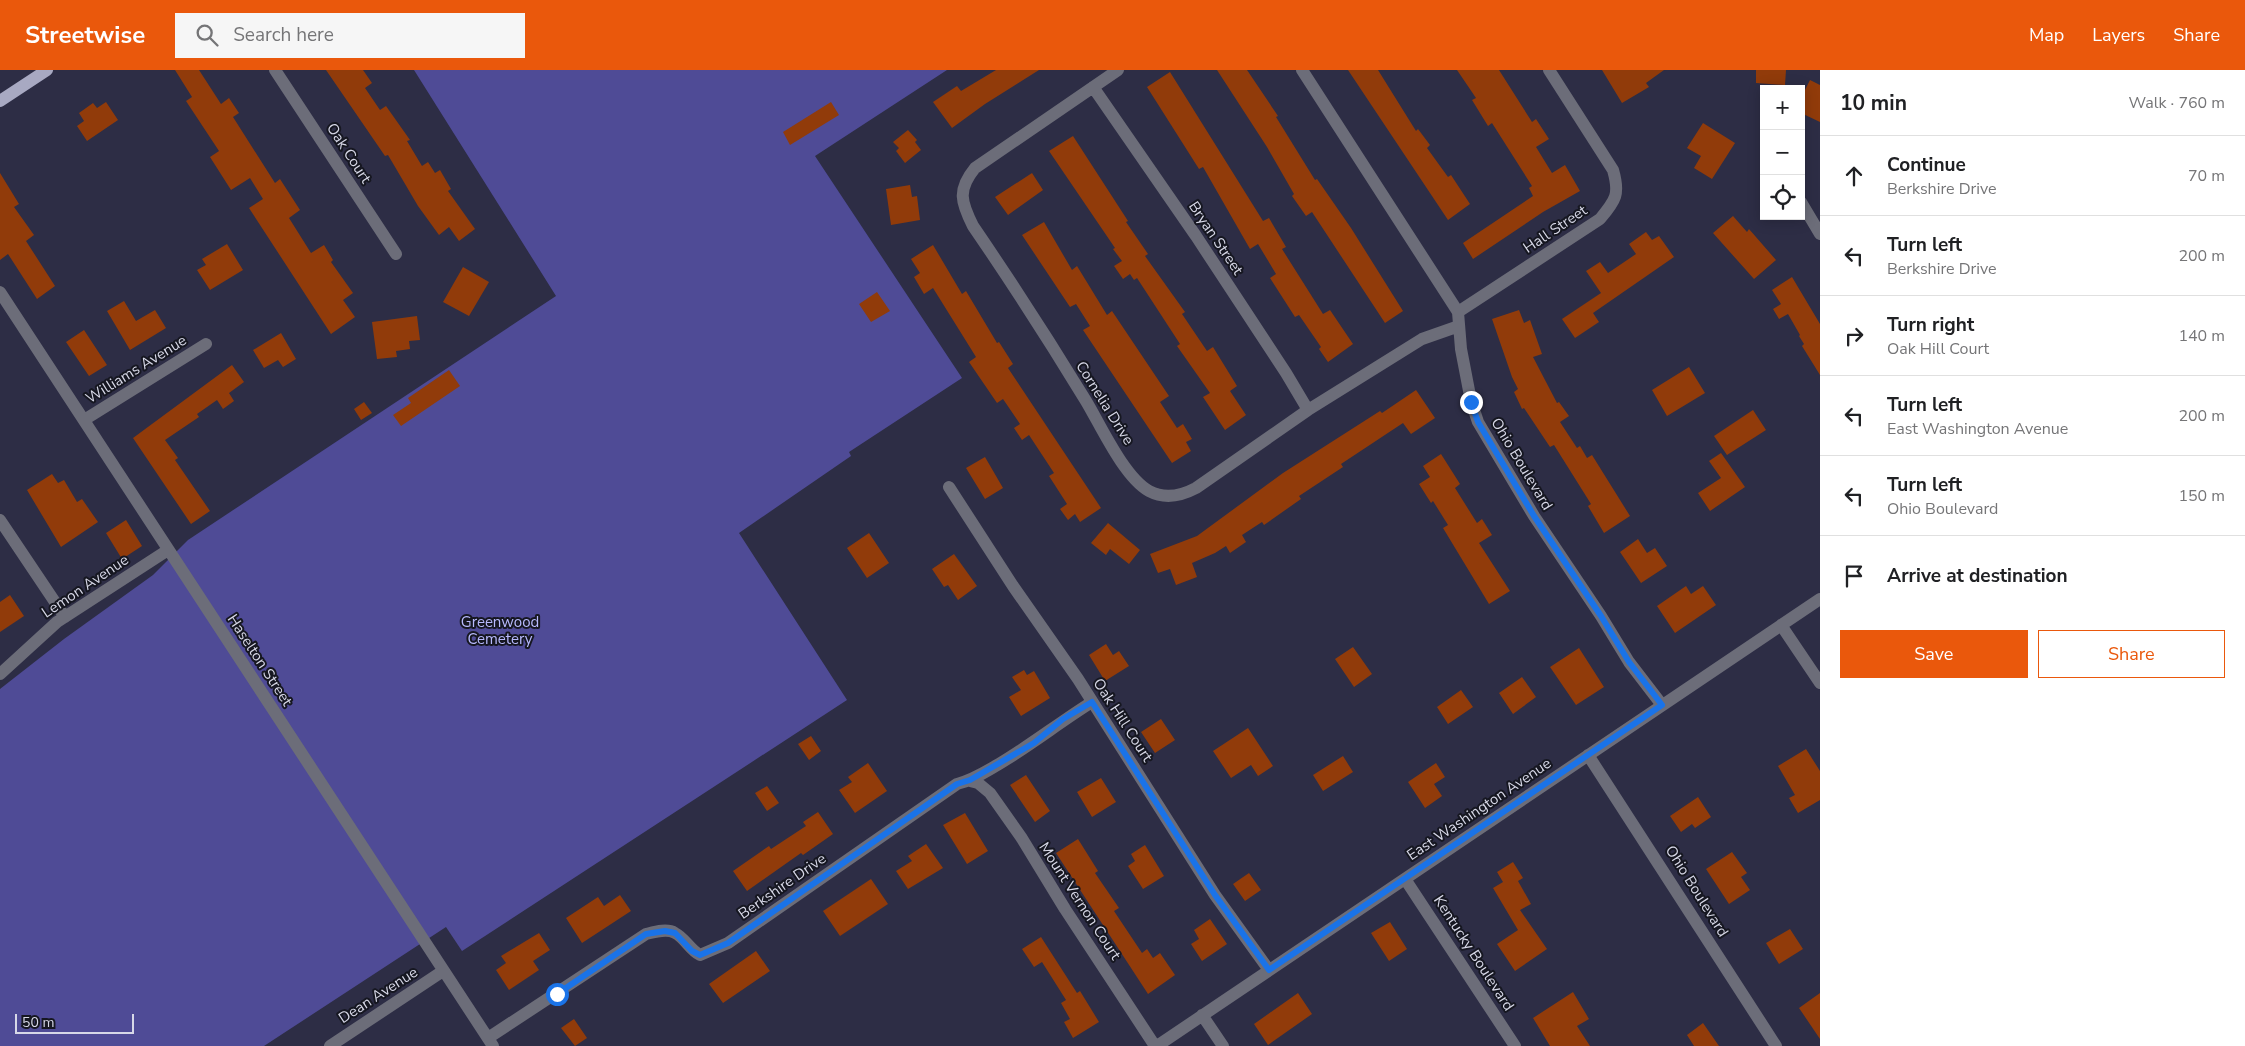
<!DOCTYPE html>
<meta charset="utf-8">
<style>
:root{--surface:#fff;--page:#f6f6f6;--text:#202124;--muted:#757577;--line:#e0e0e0;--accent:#ea580c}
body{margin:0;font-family:"Nunito Sans",sans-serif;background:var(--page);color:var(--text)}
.controls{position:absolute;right:15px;top:15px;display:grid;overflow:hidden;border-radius:0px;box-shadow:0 2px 12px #0003}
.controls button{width:45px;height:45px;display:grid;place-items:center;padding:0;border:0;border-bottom:1px solid var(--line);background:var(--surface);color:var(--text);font:25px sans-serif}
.scale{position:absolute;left:15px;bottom:12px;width:119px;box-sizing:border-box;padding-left:5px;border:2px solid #d7d8e7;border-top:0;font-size:14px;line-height:18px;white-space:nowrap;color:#d7d8e7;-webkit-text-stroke:4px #161721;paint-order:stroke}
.stop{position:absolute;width:15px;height:15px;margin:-11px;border:4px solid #1a73e8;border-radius:50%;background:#fff}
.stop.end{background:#1a73e8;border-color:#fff;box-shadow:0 1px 5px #0008}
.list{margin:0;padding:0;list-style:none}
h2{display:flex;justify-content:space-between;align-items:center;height:65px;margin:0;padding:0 20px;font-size:21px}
h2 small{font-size:16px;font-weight:400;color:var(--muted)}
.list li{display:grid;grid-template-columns:32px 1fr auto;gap:15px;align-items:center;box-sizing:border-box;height:80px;padding:0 20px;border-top:1px solid var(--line)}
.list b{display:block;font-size:19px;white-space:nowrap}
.list p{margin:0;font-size:16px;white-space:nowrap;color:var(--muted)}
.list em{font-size:16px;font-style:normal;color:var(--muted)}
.actions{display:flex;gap:10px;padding:15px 20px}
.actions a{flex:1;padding:11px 0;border:1px solid var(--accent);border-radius:0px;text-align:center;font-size:18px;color:var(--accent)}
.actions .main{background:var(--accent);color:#fff}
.icon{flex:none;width:28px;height:28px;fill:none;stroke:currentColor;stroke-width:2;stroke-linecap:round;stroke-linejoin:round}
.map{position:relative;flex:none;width:1820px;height:976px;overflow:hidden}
header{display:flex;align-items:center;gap:30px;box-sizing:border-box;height:70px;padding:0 25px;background:var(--accent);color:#fff}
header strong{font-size:24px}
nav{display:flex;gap:28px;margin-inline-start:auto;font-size:18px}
.search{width:350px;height:45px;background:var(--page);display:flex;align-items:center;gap:12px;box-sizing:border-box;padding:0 18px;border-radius:0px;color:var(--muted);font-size:19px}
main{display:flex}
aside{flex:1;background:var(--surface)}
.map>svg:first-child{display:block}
</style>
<header>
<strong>Streetwise</strong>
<div class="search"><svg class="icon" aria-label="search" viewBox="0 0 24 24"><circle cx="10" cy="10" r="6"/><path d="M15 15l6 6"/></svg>Search here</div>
<nav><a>Map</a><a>Layers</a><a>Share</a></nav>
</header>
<main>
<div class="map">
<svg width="1820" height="976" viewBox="0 0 1820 976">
<rect width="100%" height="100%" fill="#2d2d45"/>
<path fill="#4f4b96" d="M 414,0 L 947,0 L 815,86 L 962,308 L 849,382 L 851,386 L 739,463 L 847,630 L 462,881 L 446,857 L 264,976 L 0,976 L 0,619 L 64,569 L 153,505 L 188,470 L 556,226 Z"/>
<path fill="#913b0a" d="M 175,0 L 199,0 L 221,34 L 229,28 L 239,43 L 233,47 L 275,113 L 280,109 L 300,140 L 289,148 L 311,183 L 324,175 L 333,190 L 331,192 L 353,223 L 343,230 L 355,247 L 331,264 L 249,138 L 263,129 L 250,108 L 231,120 L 210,87 L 219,81 L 186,31 L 192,27 Z
M 326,0 L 363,0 L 372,13 L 365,18 L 380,40 L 386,36 L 410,70 L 407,71 L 422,96 L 428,92 L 435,103 L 440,100 L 451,119 L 448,121 L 475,159 L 459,171 L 449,157 L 439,165 L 418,136 L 388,85 L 385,86 Z
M 996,0 L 1039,0 L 985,34 L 952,58 L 933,32 L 957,16 L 961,21 Z
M 1217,0 L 1247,0 L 1278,46 L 1276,47 L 1315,110 L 1317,109 L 1351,158 L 1403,241 L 1385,253 L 1312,142 L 1306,146 L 1292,126 L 1294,124 L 1267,77 Z
M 1348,0 L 1378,0 L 1416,61 L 1418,59 L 1430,75 L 1427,78 L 1448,107 L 1451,105 L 1470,134 L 1448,150 Z
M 1457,0 L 1499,0 L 1532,52 L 1536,49 L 1549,69 L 1536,77 L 1552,103 L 1565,95 L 1580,121 L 1543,142 L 1473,189 L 1463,173 L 1533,126 L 1529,118 L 1532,116 L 1492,53 L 1488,56 L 1472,30 L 1476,28 Z
M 1602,0 L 1664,0 L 1646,13 L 1649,17 L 1622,33 Z
M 1756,0 L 1786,0 L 1785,15 L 1756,13 Z
M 1170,2 L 1263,151 L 1269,148 L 1286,177 L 1282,179 L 1323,244 L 1330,240 L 1353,274 L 1328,292 L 1319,279 L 1321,277 L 1299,245 L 1295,247 L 1270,208 L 1276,204 L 1258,174 L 1250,179 L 1203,97 L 1199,99 L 1147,17 Z
M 1810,10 L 1820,15 L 1820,52 L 1801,43 L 1801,28 Z
M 106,32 L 118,50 L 87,71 L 77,56 L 84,51 L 79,43 L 93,33 L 97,38 Z
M 831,32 L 839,45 L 790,75 L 783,62 Z
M 1703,53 L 1735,73 L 1712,109 L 1694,98 L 1701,86 L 1687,78 Z
M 908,60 L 917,70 L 915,72 L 921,80 L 905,93 L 896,81 L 899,78 L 893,72 Z
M 1073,66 L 1128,151 L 1126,152 L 1148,184 L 1145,186 L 1185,242 L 1182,244 L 1207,281 L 1213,277 L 1237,316 L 1230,321 L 1246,345 L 1225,360 L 1203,327 L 1210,323 L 1177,276 L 1180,274 L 1137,208 L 1134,210 L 1130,204 L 1123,209 L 1114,196 L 1122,191 L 1113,179 L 1115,178 L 1049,81 Z
M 0,103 L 19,134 L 14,137 L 34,165 L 26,171 L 55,216 L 37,229 L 8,184 L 0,190 Z
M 1032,103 L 1043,120 L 1008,145 L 995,127 Z
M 910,115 L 912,127 L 917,126 L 920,150 L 891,155 L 886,119 Z
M 1733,146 L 1747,162 L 1749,159 L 1776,190 L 1754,209 L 1713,163 Z
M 1044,152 L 1072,200 L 1077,196 L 1107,245 L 1112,241 L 1169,326 L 1160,332 L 1177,358 L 1183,354 L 1192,369 L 1186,372 L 1191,381 L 1172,393 L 1083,260 L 1090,256 L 1076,234 L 1070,237 L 1022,165 Z
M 1646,162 L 1652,170 L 1659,166 L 1674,187 L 1593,243 L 1599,252 L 1575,268 L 1562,249 L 1601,223 L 1586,201 L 1600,192 L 1608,203 L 1636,184 L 1629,174 Z
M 227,174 L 243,200 L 210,220 L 197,200 L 206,195 L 202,189 Z
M 933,175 L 962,224 L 966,221 L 997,273 L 999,272 L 1013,294 L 1008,298 L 1101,438 L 1080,452 L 1075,444 L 1068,450 L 1060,439 L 1067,434 L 1049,406 L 1054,403 L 1029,365 L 1022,370 L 1014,358 L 1020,354 L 1003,329 L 997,333 L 969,292 L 976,287 L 933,218 L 924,224 L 914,207 L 920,203 L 911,189 Z
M 463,197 L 489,212 L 469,246 L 443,232 Z
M 1792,207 L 1820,254 L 1820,305 L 1802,276 L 1804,274 L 1799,266 L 1800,265 L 1788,244 L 1779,249 L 1773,239 L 1781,234 L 1772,220 Z
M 877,222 L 890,241 L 871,252 L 859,234 Z
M 124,231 L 136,251 L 155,240 L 166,258 L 130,280 L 107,241 Z
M 1519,240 L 1524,253 L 1530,250 L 1542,284 L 1533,287 L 1557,333 L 1559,332 L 1569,346 L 1560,352 L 1577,378 L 1580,376 L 1587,388 L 1592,385 L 1630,446 L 1604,463 L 1588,436 L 1591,434 L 1554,375 L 1550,377 L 1524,338 L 1522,339 L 1514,322 L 1518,319 L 1512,307 L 1492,249 Z
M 417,246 L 420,270 L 409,271 L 410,279 L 396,281 L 397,287 L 377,289 L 372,252 Z
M 84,260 L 107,295 L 89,306 L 66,272 Z
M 281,263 L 296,289 L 283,297 L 278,290 L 264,298 L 253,280 Z
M 232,295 L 244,312 L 229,323 L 234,331 L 223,339 L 217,330 L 197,344 L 199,347 L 165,370 L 178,388 L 175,390 L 210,441 L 191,454 L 133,368 Z
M 1689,297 L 1705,323 L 1667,346 L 1652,320 Z
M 449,300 L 460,316 L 401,356 L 393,345 L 411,333 L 408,328 Z
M 1416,320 L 1435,348 L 1411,364 L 1403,353 L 1341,394 L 1343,397 L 1299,426 L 1301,429 L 1264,455 L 1262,452 L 1242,465 L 1246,472 L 1230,483 L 1226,476 L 1215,483 L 1192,493 L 1197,507 L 1176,515 L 1170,499 L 1158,503 L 1150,484 L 1197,466 L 1283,403 L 1380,341 L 1382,343 Z
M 364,332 L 372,343 L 361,350 L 354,339 Z
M 1753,340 L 1766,360 L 1727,385 L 1714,366 Z
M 1721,383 L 1745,417 L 1710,441 L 1698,423 L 1721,408 L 1709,391 Z
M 1441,384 L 1460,414 L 1455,418 L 1477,453 L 1482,449 L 1492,465 L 1479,473 L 1510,521 L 1489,534 L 1443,458 L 1448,455 L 1433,431 L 1431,433 L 1419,414 L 1430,407 L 1423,396 Z
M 985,387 L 1003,418 L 985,429 L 966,398 Z
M 52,404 L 58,413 L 64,410 L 77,432 L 82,429 L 98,452 L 61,477 L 27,420 Z
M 126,450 L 142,476 L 122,489 L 106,463 Z
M 1108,453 L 1140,480 L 1129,494 L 1110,479 L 1106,485 L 1091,473 Z
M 869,463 L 889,493 L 867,508 L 847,478 Z
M 1638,469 L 1647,483 L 1655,478 L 1667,496 L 1641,513 L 1620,482 Z
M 954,484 L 977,516 L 958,530 L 948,515 L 944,517 L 932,499 Z
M 1686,516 L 1691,524 L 1703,516 L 1716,535 L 1675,563 L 1657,536 Z
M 10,525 L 24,546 L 0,562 L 0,532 Z
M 1106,574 L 1113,585 L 1119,581 L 1129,596 L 1105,611 L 1089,585 Z
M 1353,577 L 1372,604 L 1354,617 L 1335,589 Z
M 1579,578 L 1604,617 L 1576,635 L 1550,597 Z
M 1024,600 L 1027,605 L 1034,601 L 1050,628 L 1021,646 L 1009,627 L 1021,620 L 1012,607 Z
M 1522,607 L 1536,627 L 1513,644 L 1499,623 Z
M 1461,620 L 1473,637 L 1448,654 L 1437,637 Z
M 1161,649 L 1175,670 L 1155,683 L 1141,662 Z
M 1248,658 L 1273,696 L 1258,706 L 1251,695 L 1231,708 L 1213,681 Z
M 811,666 L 821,681 L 809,690 L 798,674 Z
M 1806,679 L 1820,701 L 1820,730 L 1798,743 L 1789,728 L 1795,725 L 1778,696 Z
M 1343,686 L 1353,702 L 1323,721 L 1313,705 Z
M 868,693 L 887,721 L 855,743 L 839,720 L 852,712 L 848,707 Z
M 1436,693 L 1445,707 L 1434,714 L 1442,726 L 1425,738 L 1408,712 Z
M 1026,705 L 1050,741 L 1035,752 L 1010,715 Z
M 1101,708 L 1116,732 L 1092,747 L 1077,722 Z
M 767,716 L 779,733 L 767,741 L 755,723 Z
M 1698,727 L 1711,747 L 1695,758 L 1692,754 L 1681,762 L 1670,746 Z
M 818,742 L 833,764 L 803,785 L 801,783 L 747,821 L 733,801 L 769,776 L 771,779 L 806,756 L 803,752 Z
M 965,743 L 988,781 L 967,794 L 943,755 Z
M 1078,769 L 1098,801 L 1095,803 L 1119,838 L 1114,841 L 1142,883 L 1147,879 L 1153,888 L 1160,883 L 1175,905 L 1148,924 L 1056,783 Z
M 926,774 L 943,798 L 908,819 L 896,801 L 912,791 L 908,786 Z
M 1145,775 L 1164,806 L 1143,819 L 1128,796 L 1135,791 L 1131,784 Z
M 1732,782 L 1747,803 L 1741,807 L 1750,820 L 1729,834 L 1706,799 Z
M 1513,792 L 1523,808 L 1518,811 L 1531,834 L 1520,840 L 1547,879 L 1515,901 L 1497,874 L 1518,860 L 1493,818 L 1503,812 L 1497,802 Z
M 1249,803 L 1261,820 L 1245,831 L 1233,814 Z
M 871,809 L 888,834 L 840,866 L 823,841 Z
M 620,825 L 631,841 L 582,873 L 566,848 L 598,827 L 604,836 Z
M 1210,849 L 1227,874 L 1202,891 L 1191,874 L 1199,869 L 1194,860 Z
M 1390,852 L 1407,879 L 1389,891 L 1371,863 Z
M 1790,859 L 1803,879 L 1779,894 L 1766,873 Z
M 539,863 L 550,880 L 533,891 L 539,900 L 509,920 L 496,900 L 506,893 L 501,886 Z
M 1041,867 L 1077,923 L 1080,921 L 1099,952 L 1073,968 L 1064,952 L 1070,949 L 1061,933 L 1066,930 L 1042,892 L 1034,897 L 1022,879 Z
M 756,881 L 770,901 L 723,933 L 709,914 Z
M 1573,922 L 1589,949 L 1577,956 L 1590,976 L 1550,976 L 1533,948 Z
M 1298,923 L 1312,944 L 1268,975 L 1254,954 Z
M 1820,923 L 1820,969 L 1799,938 Z
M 574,949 L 587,968 L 575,976 L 561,958 Z
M 1703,953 L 1719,976 L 1694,976 L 1687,965 Z"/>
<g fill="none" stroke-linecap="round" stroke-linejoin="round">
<path stroke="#6c6d79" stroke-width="12" d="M 275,0 L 396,184
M 1118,0 L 975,98 C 957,120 961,132 973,156 C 1012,213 1050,272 1086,331 C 1101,356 1124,407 1149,421 C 1164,429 1181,426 1196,418 L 1308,340 L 1422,269 L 1459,256
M 1302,0 L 1458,242 L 1461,279 L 1471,331 L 1478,352 L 1534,446 L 1601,546 L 1629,592 L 1662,635
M 1093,17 L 1196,166 L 1286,303 L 1308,340
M 1801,132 L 1820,164
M 0,222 L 493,976
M 1458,242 L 1600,149 C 1616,130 1620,124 1613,100 L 1549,0
M 84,350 L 206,274
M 949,417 L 1013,516 L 1078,609 L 1215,825 L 1269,900
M 0,450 L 65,547
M 1781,555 L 1820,613
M 0,604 L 57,552 L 168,480
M 1588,685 L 1776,976
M 970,711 L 978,713 L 990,723 L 1021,767 L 1065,839 L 1155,976
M 1405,809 L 1515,976
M 1202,945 L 1223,976
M 488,968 L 646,864 C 654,862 667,858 675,863 C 685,868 690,880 700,885 L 728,873 L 957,714 C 973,710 985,702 999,694 C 1031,675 1060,652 1092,632
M 330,976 L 443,901
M 1157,976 L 1820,529"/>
<path stroke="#a8a9c2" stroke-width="12" d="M 0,31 L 47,0"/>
</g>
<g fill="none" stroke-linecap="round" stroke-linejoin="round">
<path stroke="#1a73e8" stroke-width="6" d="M 557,924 L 646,864 L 665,861 L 675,863 L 692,881 L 700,885 L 728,873 L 957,714 L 970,710 L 1034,673 L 1063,649 L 1092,632 L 1215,825 L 1269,900 L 1662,635 L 1629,592 L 1601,546 L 1534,446 L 1478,352 L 1471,332"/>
</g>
<g text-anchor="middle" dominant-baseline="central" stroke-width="4" stroke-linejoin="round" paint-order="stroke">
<g font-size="15" fill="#d7d8e7" stroke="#161721">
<text transform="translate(349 83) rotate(57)">Oak Court</text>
<text transform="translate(1555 159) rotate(-34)">Hall Street</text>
<text transform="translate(1216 168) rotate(56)">Bryan Street</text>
<text transform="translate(136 299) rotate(-32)">Williams Avenue</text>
<text transform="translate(1105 333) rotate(58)">Cornelia Drive</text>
<text transform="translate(1522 394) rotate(59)">Ohio Boulevard</text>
<text transform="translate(85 516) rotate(-34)">Lemon Avenue</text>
<text transform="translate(260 590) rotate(57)">Haselton Street</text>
<text transform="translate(1123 650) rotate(57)">Oak Hill Court</text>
<text transform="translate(1479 739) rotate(-34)">East Washington Avenue</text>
<text transform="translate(782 816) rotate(-35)">Berkshire Drive</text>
<text transform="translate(1697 821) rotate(58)">Ohio Boulevard</text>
<text transform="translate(1080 831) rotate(57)">Mount Vernon Court</text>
<text transform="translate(1474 883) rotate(57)">Kentucky Boulevard</text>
<text transform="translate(378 925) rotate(-33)">Dean Avenue</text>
</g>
<g font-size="15" fill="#b8bafd" stroke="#161721">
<text x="500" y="552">Greenwood<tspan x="500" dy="17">Cemetery</tspan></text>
</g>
</g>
</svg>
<div class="controls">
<button>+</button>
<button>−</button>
<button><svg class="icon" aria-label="locate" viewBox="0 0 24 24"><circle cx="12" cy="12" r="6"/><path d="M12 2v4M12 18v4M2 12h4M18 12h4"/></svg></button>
</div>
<div class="scale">50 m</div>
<div class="stop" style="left:557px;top:924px"></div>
<div class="stop end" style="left:1471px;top:332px"></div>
</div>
<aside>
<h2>10 min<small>Walk · 760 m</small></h2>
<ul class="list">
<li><svg class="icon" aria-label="ahead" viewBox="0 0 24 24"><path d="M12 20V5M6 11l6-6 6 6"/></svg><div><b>Continue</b><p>Berkshire Drive</p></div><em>70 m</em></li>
<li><svg class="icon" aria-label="left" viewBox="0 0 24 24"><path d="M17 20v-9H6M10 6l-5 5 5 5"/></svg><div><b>Turn left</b><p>Berkshire Drive</p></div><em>200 m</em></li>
<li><svg class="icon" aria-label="right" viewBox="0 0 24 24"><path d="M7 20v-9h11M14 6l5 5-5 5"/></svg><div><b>Turn right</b><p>Oak Hill Court</p></div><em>140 m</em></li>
<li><svg class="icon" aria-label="left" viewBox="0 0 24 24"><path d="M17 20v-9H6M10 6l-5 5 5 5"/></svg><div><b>Turn left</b><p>East Washington Avenue</p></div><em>200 m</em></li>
<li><svg class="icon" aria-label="left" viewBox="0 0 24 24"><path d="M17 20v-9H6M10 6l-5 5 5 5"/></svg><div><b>Turn left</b><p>Ohio Boulevard</p></div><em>150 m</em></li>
<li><svg class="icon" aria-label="arrive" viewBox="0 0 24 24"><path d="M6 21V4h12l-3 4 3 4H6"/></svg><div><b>Arrive at destination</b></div></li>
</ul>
<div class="actions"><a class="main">Save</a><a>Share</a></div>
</aside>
</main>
